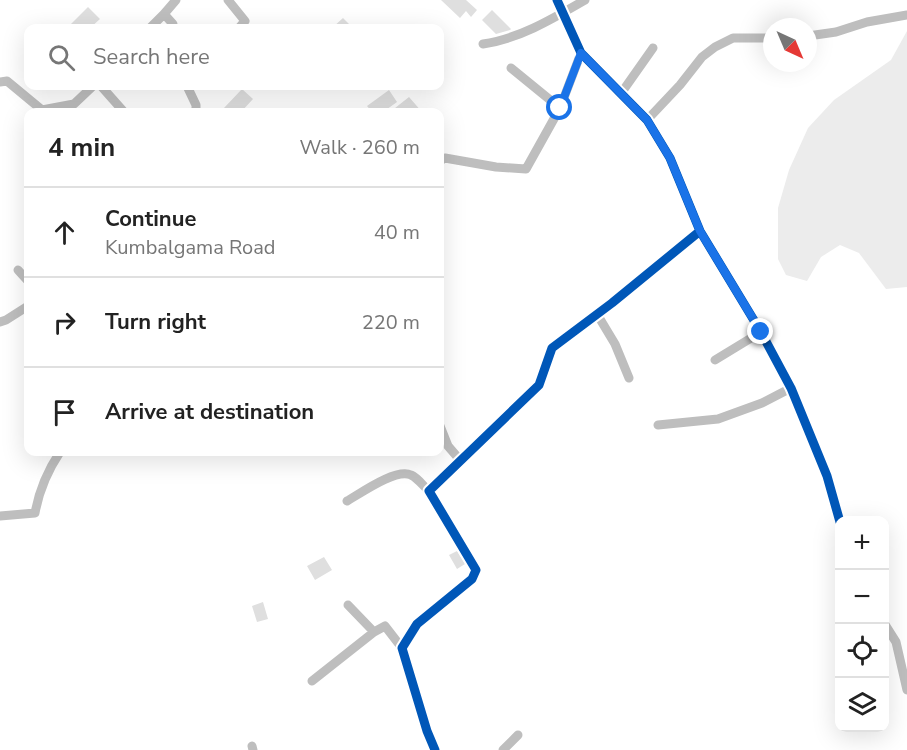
<!DOCTYPE html>
<meta charset="utf-8">
<style>
:root{--surface:#fff;--page:#f6f6f6;--text:#222;--muted:#767676;--line:#e0e0e0}
body{margin:0;font-family:"Nunito Sans",sans-serif;background:var(--page);color:var(--text)}
.controls{position:absolute;right:18px;bottom:18px;display:grid;overflow:hidden;border-radius:12px;box-shadow:0 6px 24px #0002}
.controls button{width:54px;height:54px;display:grid;place-items:center;padding:0;border:0;border-bottom:2px solid var(--line);background:var(--surface);color:var(--text);font:30px sans-serif}
.compass{position:absolute;left:763px;top:18px;width:54px;height:54px;border-radius:50%;background:var(--surface);box-shadow:0 6px 24px #0002;rotate:136deg}
.stop{position:absolute;width:18px;height:18px;margin:-14px;border:4px solid #1a73e8;border-radius:50%;background:#fff}
.stop.end{background:#1a73e8;border-color:#fff;box-shadow:0 2px 6px #0008}
.list{margin:0;padding:0;list-style:none}
h2{display:flex;justify-content:space-between;align-items:center;height:78px;margin:0;padding:0 24px;font-size:26px}
h2 small{font-size:20px;font-weight:400;color:var(--muted)}
.list li{display:grid;grid-template-columns:39px 1fr auto;gap:18px;align-items:center;box-sizing:border-box;height:90px;padding:0 24px;border-top:2px solid var(--line)}
.list b{display:block;font-size:22px;white-space:nowrap}
.list p{margin:0;font-size:20px;white-space:nowrap;color:var(--muted)}
.list em{font-size:20px;font-style:normal;color:var(--muted)}
.icon{flex:none;width:33px;height:33px;fill:none;stroke:currentColor;stroke-width:2;stroke-linecap:round;stroke-linejoin:round}
.map{position:relative;flex:none;width:907px;height:750px;overflow:hidden}
.search{position:absolute;background:var(--surface);box-shadow:0 6px 24px #0002;left:24px;top:24px;width:420px;height:66px;display:flex;align-items:center;gap:15px;box-sizing:border-box;padding:0 21px;border-radius:12px;color:var(--muted);font-size:22px}
.panel{position:absolute;background:var(--surface);box-shadow:0 6px 24px #0002;left:24px;top:108px;width:420px;height:348px;border-radius:12px}
.map>svg:first-child{display:block}
</style>
<div class="map">
<svg width="907" height="750" viewBox="0 0 907 750">
<rect width="100%" height="100%" fill="#fff"/>
<path fill="#ececec" d="M 907,31 L 907,287 L 886,289 L 859,253 L 840,245 L 821,257 L 807,281 L 786,275 L 778,259 L 778,208 L 789,170 L 808,128 L 834,100 L 891,60 Z"/>
<path fill="#dfdfdf" d="M 441,0 L 466,0 L 477,10 L 471,17 L 466,11 L 460,18 Z
M 88,7 L 100,19 L 90,28 L 76,28 L 71,24 Z
M 492,10 L 511,29 L 510,30 L 496,34 L 482,20 Z
M 343,18 L 353,28 L 332,28 Z
M 242,89 L 253,99 L 241,112 L 230,112 L 224,108 Z
M 389,90 L 397,102 L 383,112 L 372,112 L 367,106 Z
M 409,97 L 422,112 L 390,112 Z
M 457,551 L 465,564 L 457,569 L 449,555 Z
M 324,557 L 332,570 L 315,580 L 307,566 Z
M 263,602 L 268,619 L 257,622 L 252,606 Z"/>
<g fill="none" stroke-linecap="round" stroke-linejoin="round">
<path stroke="#bebebe" stroke-width="9" d="M 228,0 L 245,21 L 239,28
M 557,0 L 581,53 L 647,120 L 670,158 L 700,231 L 761,332 L 791,388 L 827,476 L 840,522
M 173,24 L 164,14 L 176,0
M 150,28 L 164,14
M 808,36 L 836,32 L 867,22 L 907,15
M 483,44 C 519,39 554,18 585,0
M 511,68 L 560,108
M 0,82 L 7,81 L 42,110 L 74,104 L 93,86
M 101,86 L 124,112
M 187,86 L 196,105 L 196,112
M 622,92 L 653,48
M 647,120 L 680,85 L 702,57 L 715,47 L 733,38 L 772,38
M 440,161 L 445,158 L 496,167 L 526,169 L 560,108 L 581,53
M 18,270 L 28,281
M 597,314 L 615,344 L 629,378
M 0,322 L 6,320 L 28,306
M 715,360 L 761,332
M 658,425 L 718,419 L 762,403 L 791,388
M 440,426 L 448,446 L 460,460
M 347,501 C 361,493 396,468 411,475 C 418,478 423,486 429,491
M 0,516 L 35,513 C 39,491 48,470 60,452
M 348,605 L 374,632 L 385,626 L 402,648
M 884,623 L 896,642 L 907,690
M 312,681 L 374,632
M 252,746 L 253,750
M 435,750 L 427,731 L 402,648 L 417,624 L 472,579 L 476,570 L 429,491 L 539,385 L 552,348 L 612,303 L 700,231
M 503,750 L 518,735"/>
<defs>
<path id="cycleway" d="M 557,0 L 581,53 L 647,120 L 670,158 L 700,231 L 761,332 L 791,388 L 827,476 L 840,522
M 435,750 L 427,731 L 402,648 L 417,624 L 472,579 L 476,570 L 429,491 L 539,385 L 552,348 L 612,303 L 700,231"/>
</defs>
<use href="#cycleway" stroke="#fff" stroke-width="13"/>
<use href="#cycleway" stroke="#0057b8" stroke-width="9"/>
</g>
<g fill="none" stroke-linecap="round" stroke-linejoin="round">
<path stroke="#1a73e8" stroke-width="8" d="M 560,108 L 581,53 L 647,120 L 670,158 L 700,231 L 761,332"/>
</g>
</svg>
<div class="controls">
<button>+</button>
<button>−</button>
<button><svg class="icon" aria-label="locate" viewBox="0 0 24 24"><circle cx="12" cy="12" r="6"/><path d="M12 2v4M12 18v4M2 12h4M18 12h4"/></svg></button>
<button><svg class="icon" aria-label="layers" viewBox="0 0 24 24"><path d="M12 4l9 5-9 5-9-5zM3 14l9 5 9-5"/></svg></button>
</div>
<svg class="compass" viewBox="-18 -18 36 36"><path d="M0-13l5 13h-10z" fill="#e53935"/><path d="M0 13l5-13h-10z" fill="#767676"/></svg>
<div class="stop" style="left:560px;top:108px"></div>
<div class="stop end" style="left:761px;top:332px"></div>
<div class="search"><svg class="icon" aria-label="search" viewBox="0 0 24 24"><circle cx="10" cy="10" r="6"/><path d="M15 15l6 6"/></svg>Search here</div>
<section class="panel">
<h2>4 min<small>Walk · 260 m</small></h2>
<ul class="list">
<li><svg class="icon" aria-label="ahead" viewBox="0 0 24 24"><path d="M12 20V5M6 11l6-6 6 6"/></svg><div><b>Continue</b><p>Kumbalgama Road</p></div><em>40 m</em></li>
<li><svg class="icon" aria-label="right" viewBox="0 0 24 24"><path d="M7 20v-9h11M14 6l5 5-5 5"/></svg><div><b>Turn right</b></div><em>220 m</em></li>
<li><svg class="icon" aria-label="arrive" viewBox="0 0 24 24"><path d="M6 21V4h12l-3 4 3 4H6"/></svg><div><b>Arrive at destination</b></div></li>
</ul>
</section>
</div>
